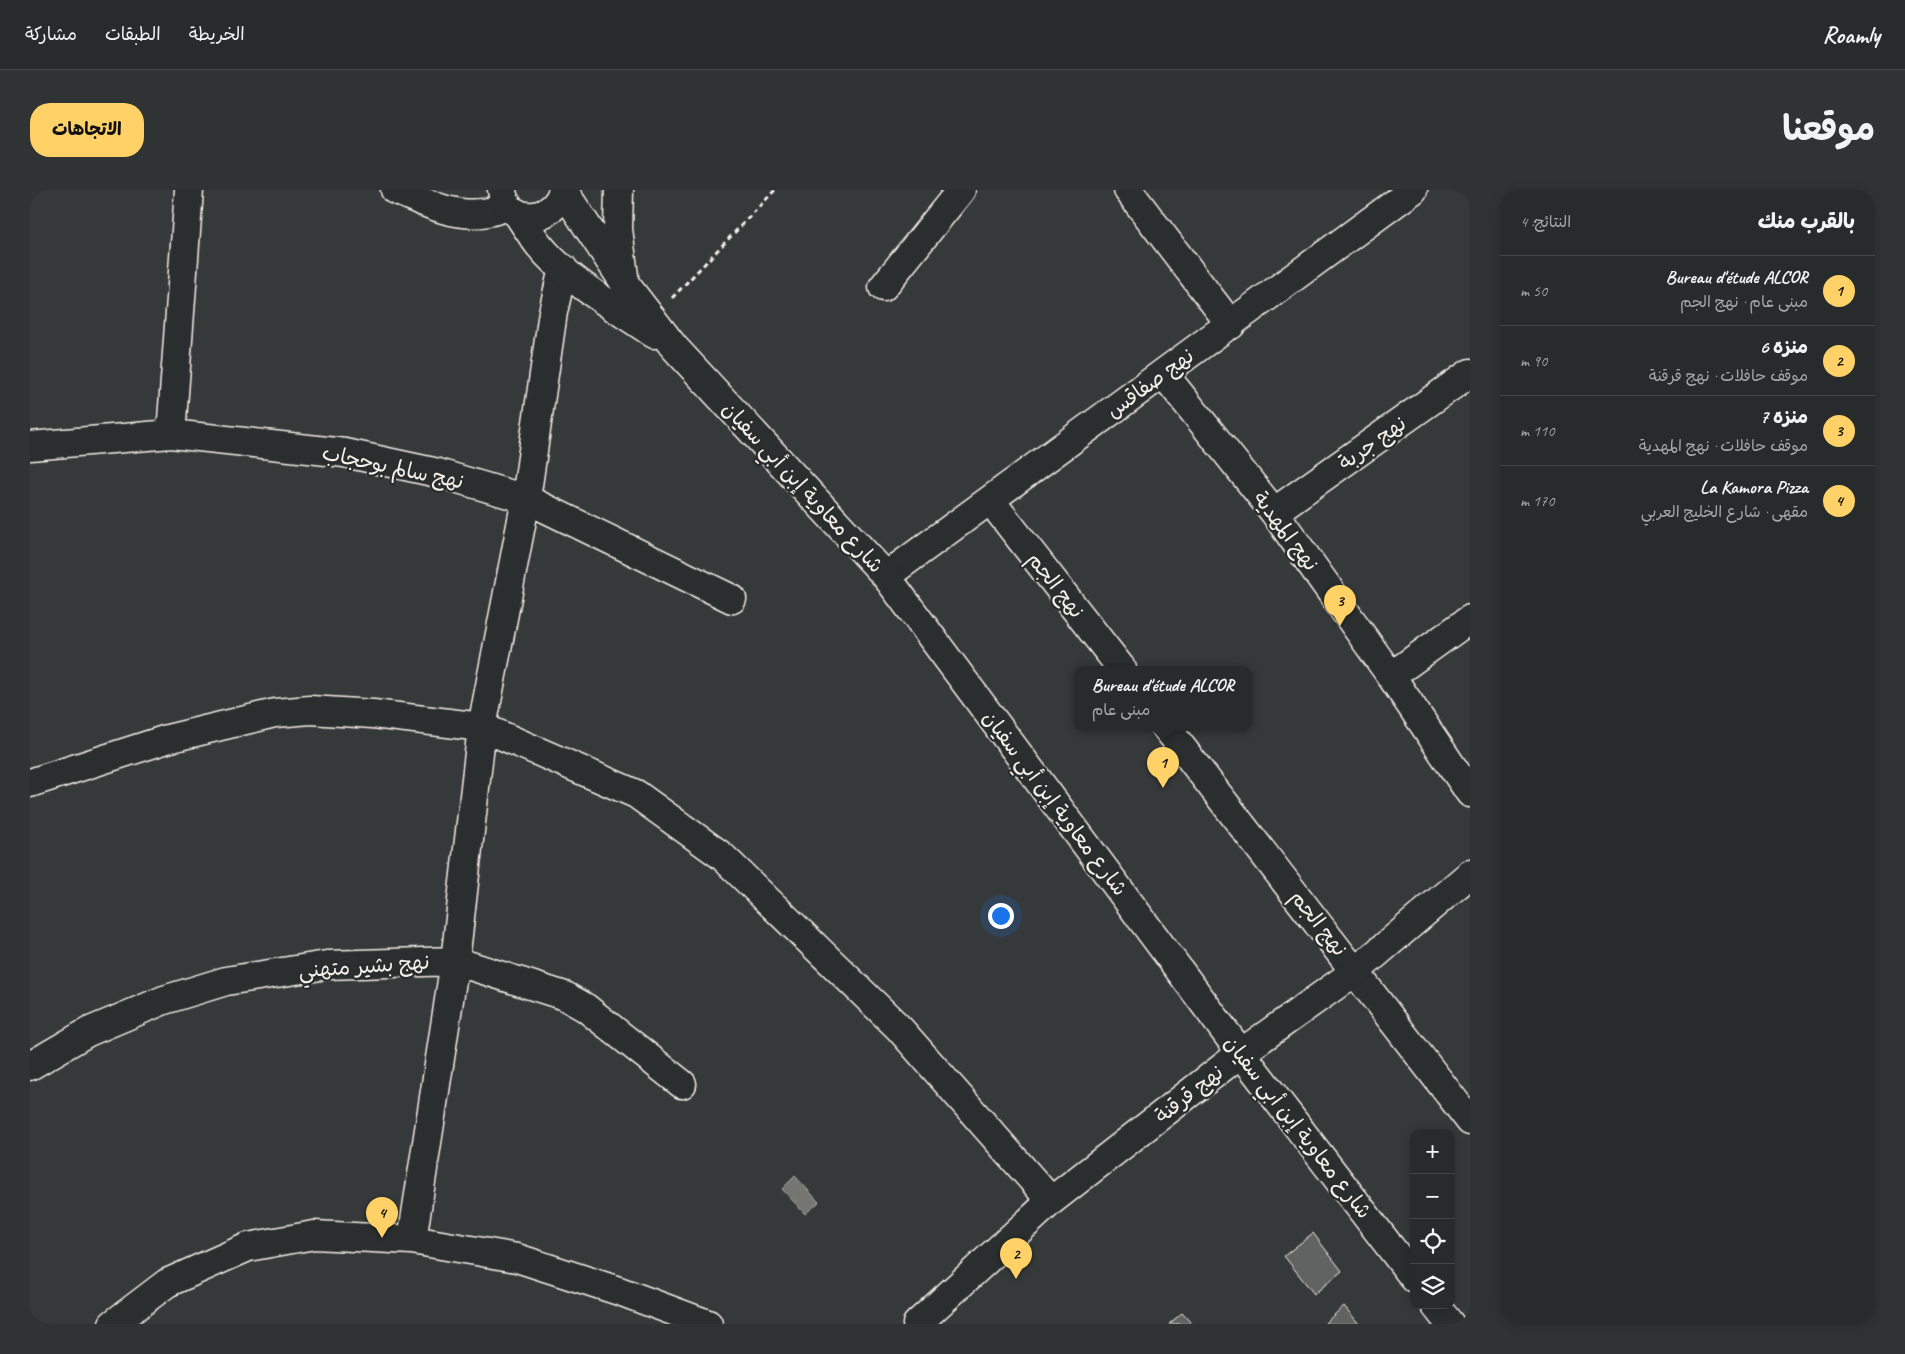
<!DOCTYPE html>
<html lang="ar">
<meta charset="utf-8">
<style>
:root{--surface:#282b2b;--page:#303333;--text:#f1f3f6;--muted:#a5a7a9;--line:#444747;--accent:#ffd166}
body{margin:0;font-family:Caveat,"Playpen Sans Arabic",sans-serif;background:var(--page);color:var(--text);direction:rtl}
.controls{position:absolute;right:15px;bottom:15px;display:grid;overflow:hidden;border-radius:10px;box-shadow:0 2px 12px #0003}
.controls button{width:45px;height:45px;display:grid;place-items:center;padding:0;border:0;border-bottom:1px solid var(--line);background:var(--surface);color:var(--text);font:25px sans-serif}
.you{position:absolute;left:970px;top:725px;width:18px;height:18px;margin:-12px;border:4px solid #fff;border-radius:50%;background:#1a73e8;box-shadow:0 0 0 8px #1a73e833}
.badge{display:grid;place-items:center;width:32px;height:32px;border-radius:50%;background:var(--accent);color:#111;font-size:16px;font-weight:700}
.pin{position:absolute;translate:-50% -41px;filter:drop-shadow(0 1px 2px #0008)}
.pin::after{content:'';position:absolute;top:26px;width:18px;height:15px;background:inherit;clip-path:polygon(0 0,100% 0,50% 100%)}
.popup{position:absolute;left:1044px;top:476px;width:178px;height:65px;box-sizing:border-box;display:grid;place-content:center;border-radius:10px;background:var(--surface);filter:drop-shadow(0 1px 4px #0005);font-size:16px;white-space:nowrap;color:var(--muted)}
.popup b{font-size:19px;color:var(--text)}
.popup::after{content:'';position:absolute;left:50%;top:100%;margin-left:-10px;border:10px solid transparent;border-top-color:var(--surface)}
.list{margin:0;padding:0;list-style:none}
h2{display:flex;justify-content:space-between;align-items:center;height:65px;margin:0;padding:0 20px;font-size:21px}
h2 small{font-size:16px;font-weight:400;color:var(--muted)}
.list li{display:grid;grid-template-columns:32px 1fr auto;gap:15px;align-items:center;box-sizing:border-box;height:70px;padding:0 20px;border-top:1px solid var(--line)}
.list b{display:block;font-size:19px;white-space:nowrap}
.list p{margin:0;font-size:16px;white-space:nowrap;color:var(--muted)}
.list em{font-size:16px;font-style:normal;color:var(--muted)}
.icon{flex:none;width:28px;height:28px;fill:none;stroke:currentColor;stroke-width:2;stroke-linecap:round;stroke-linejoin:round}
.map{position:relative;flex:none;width:1440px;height:1134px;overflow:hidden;direction:ltr;border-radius:20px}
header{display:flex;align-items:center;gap:30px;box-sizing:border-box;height:70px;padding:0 25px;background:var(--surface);border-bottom:1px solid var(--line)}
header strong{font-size:24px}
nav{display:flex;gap:28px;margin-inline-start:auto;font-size:18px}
.intro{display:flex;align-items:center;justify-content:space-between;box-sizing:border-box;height:120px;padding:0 30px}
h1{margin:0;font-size:35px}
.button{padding:12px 22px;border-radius:20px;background:var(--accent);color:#111;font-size:18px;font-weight:700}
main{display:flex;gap:30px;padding:0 30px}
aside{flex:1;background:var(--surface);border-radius:20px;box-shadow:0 2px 12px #0003}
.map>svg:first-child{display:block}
</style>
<header>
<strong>Roamly</strong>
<nav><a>الخريطة</a><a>الطبقات</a><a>مشاركة</a></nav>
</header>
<div class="intro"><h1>موقعنا</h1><a class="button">الاتجاهات</a></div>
<main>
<aside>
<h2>بالقرب منك<small>النتائج: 4</small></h2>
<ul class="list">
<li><span class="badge">1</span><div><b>Bureau d'étude ALCOR</b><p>مبنى عام · نهج الجم</p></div><em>50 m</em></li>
<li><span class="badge">2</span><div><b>منزه 6</b><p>موقف حافلات · نهج قرقنة</p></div><em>90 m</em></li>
<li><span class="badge">3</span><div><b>منزه 7</b><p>موقف حافلات · نهج المهدية</p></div><em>110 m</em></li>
<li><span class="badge">4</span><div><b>La Kamora Pizza</b><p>مقهى · شارع الخليج العربي</p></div><em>170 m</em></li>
</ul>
</aside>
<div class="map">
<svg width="1440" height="1134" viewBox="0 0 1440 1134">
<rect width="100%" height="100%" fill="#363939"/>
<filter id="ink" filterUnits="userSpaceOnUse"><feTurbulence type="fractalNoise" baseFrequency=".02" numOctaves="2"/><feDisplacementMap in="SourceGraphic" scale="10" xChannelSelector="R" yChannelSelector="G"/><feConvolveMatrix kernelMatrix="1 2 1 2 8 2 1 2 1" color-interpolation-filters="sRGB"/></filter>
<g filter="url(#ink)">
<path fill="#757572" stroke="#a8a7a1" d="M 765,986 L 789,1012 L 775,1024 L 752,999 Z"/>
<path fill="#616362" stroke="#f4f1e8" d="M 1283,1043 L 1312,1081 L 1284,1104 L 1254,1066 Z
M 1314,1116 L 1329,1134 L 1295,1134 L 1295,1133 Z
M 1152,1123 L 1162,1134 L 1139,1134 Z"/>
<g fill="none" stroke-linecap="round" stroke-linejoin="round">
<defs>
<path id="street" d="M 365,0 C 392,11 421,27 452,23 C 461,22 470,19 478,16
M 1098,0 L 1201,135
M 853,97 L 931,0
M 1133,183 L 1244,322 L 1361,486 L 1440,603
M 141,244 L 159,0
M 0,256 L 141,244 L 315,263 L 408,283 L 496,309 L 702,409
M 960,310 L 1092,479
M 1244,322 L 1440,183
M 856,386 L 1383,0
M 1361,486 L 1440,429
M 1136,537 L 1440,931
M 0,593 L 137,549 L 245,523 L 280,520 L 343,524 L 452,537 L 606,604 L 692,666 L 869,838 L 1021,1011
M 0,876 L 58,842 L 134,810 L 196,791 L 297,775 L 425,771 L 535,806 L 556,818 L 652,894
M 382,1050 L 425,771 L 452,537 L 496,309 L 523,122 L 533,78
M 83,1134 L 137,1093 L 218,1057 L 284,1045 L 382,1050 L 487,1068 L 592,1102 L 678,1134
M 887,1134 L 1021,1011 L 1211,863"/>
<path id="secondary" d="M 472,0 C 476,36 524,34 533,0
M 533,0 L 596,95 L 644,157 L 856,386 L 1211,863 L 1384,1088
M 589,0 L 588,39 L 594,86
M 487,23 C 494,33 501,45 509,55 C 539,92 585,117 624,144
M 1211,863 L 1326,781 L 1440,684
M 1405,1115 L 1420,1134"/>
</defs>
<use href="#street" stroke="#f4f1e8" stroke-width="31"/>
<use href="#secondary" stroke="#f4f1e8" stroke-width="31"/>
<path stroke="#f4f1e8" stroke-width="3" stroke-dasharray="5 4" stroke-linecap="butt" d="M 642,108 L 745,0"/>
<use href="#street" stroke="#2a2d2e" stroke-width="28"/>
<use href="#secondary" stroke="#2a2d2e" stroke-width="28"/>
</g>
</g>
<g text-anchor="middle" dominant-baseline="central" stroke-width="4.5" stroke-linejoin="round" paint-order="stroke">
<g font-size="21" fill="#f4f1e8" stroke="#2a2d2e">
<text transform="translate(1120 193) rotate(-36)">نهج صفاقس</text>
<text transform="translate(1342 253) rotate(-35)">نهج جربة</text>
<text transform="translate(363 277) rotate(12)">نهج سالم بوحجاب</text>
<text transform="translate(773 297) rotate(47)">شارع معاوية إبن أبي سفيان</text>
<text transform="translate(1256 341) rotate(53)">نهج المهدية</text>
<text transform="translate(1026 395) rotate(52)">نهج الجم</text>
<text transform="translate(1025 613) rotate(53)">شارع معاوية إبن أبي سفيان</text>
<text transform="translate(1289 733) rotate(52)">نهج الجم</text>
<text transform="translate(334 776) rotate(-4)">نهج بشير متهني</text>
<text transform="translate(1159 904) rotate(-38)">نهج قرقنة</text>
<text transform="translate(1268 937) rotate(52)">شارع معاوية إبن أبي سفيان</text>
</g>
</g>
</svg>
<div class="controls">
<button>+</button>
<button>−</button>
<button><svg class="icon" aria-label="locate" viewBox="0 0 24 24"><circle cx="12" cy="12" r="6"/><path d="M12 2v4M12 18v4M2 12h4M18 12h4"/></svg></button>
<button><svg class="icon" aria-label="layers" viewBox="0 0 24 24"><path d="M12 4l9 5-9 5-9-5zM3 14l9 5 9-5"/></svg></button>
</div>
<div class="you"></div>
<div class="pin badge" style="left:1133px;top:598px">1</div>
<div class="popup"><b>Bureau d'étude ALCOR</b>مبنى عام</div>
<div class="pin badge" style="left:986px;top:1089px">2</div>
<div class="pin badge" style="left:1310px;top:436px">3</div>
<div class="pin badge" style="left:352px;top:1048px">4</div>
</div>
</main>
